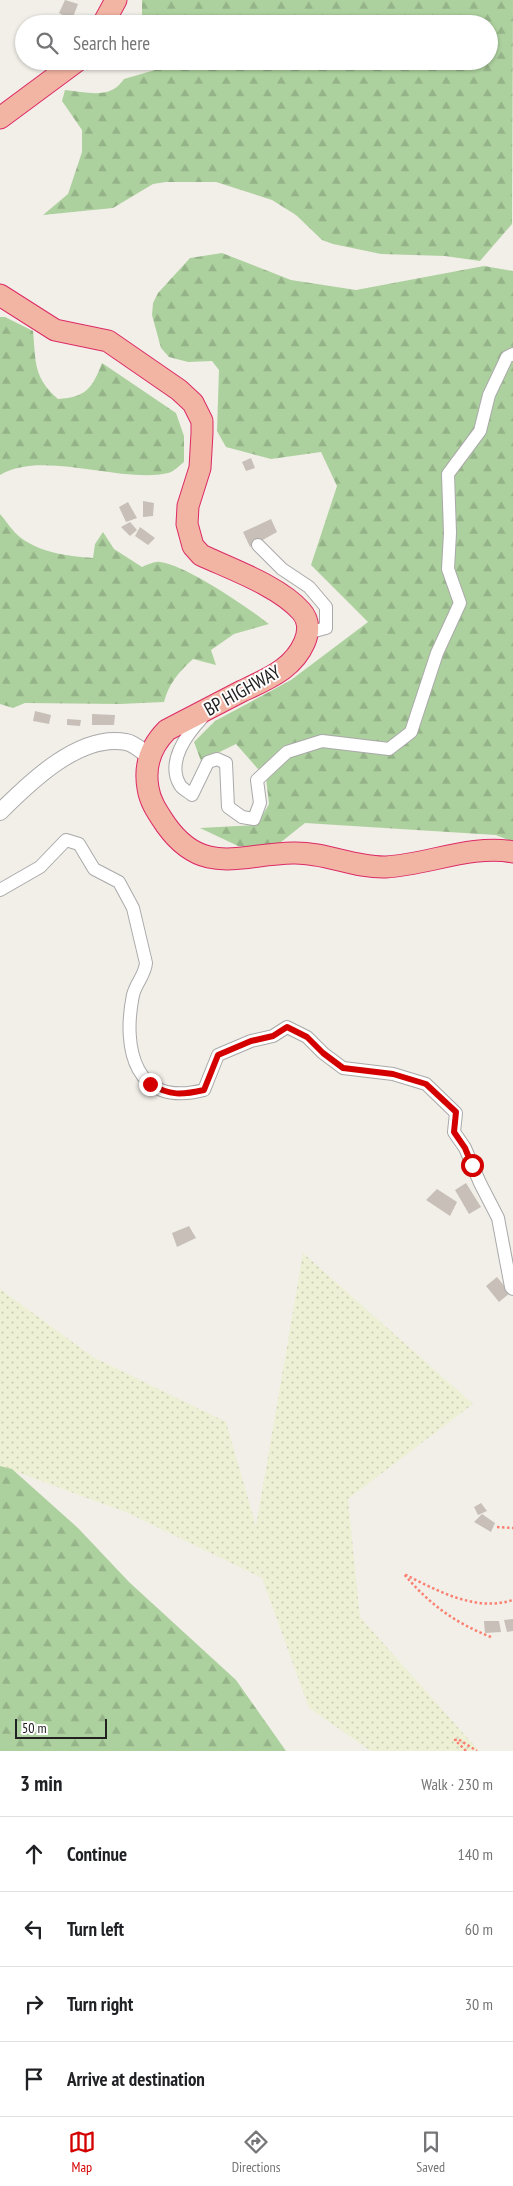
<!DOCTYPE html>
<meta charset="utf-8">
<style>
:root{--surface:#fff;--page:#f6f6f6;--text:#202124;--muted:#757577;--line:#e0e0e0;--accent:#d40000}
body{margin:0;font-family:"PT Sans Narrow",sans-serif;background:var(--page);color:var(--text)}
.scale{position:absolute;left:15px;bottom:12px;width:92px;box-sizing:border-box;padding-left:5px;border:2px solid #222;border-top:0;font-size:14px;line-height:18px;white-space:nowrap;color:#222;-webkit-text-stroke:4px #fff;paint-order:stroke}
.stop{position:absolute;width:15px;height:15px;margin:-11px;border:4px solid #d40000;border-radius:50%;background:#fff}
.stop.end{background:#d40000;border-color:#fff;box-shadow:0 1px 5px #0008}
.list{margin:0;padding:0;list-style:none}
h2{display:flex;justify-content:space-between;align-items:center;height:65px;margin:0;padding:0 20px;font-size:21px}
h2 small{font-size:16px;font-weight:400;color:var(--muted)}
.list li{display:grid;grid-template-columns:32px 1fr auto;gap:15px;align-items:center;box-sizing:border-box;height:75px;padding:0 20px;border-top:1px solid var(--line)}
.list b{display:block;font-size:19px;white-space:nowrap}
.list em{font-size:16px;font-style:normal;color:var(--muted)}
.icon{flex:none;width:28px;height:28px;fill:none;stroke:currentColor;stroke-width:2;stroke-linecap:round;stroke-linejoin:round}
.map{position:relative;flex:none;width:513px;height:1751px;overflow:hidden}
.search{position:absolute;background:var(--surface);box-shadow:0 1px 4px #0004;left:15px;right:15px;top:15px;height:55px;display:flex;align-items:center;gap:12px;box-sizing:border-box;padding:0 18px;border-radius:28px;color:var(--muted);font-size:19px}
.sheet{height:365px;background:var(--surface)}
nav{display:flex;justify-content:space-around;align-items:center;box-sizing:border-box;height:70px;border-top:1px solid var(--line);background:var(--surface);font-size:14px;color:var(--muted)}
nav a{display:grid;justify-items:center;gap:2px}
nav .on{color:var(--accent)}
.map>svg:first-child{display:block}
</style>
<div class="map">
<svg width="513" height="1751" viewBox="0 0 513 1751">
<defs>
<pattern id="farmland-dots" width="8" height="8" patternUnits="userSpaceOnUse" patternTransform="scale(1.25)"><rect width="8" height="8" fill="#eef0d5"/><path d="M2 2h.1M6 6h.1" fill="none" stroke="#ccceb7" stroke-width="1.8" stroke-linecap="round"/></pattern>
<pattern id="forest-firs" width="22" height="20" patternUnits="userSpaceOnUse" patternTransform="scale(1.25)"><rect width="22" height="20" fill="#add19e"/><path d="M5 1l3.5 6h-7zM16 11l3.5 6h-7z" fill="#95b388"/></pattern>
</defs>
<rect width="100%" height="100%" fill="#f2efe9"/>
<path fill="url(#farmland-dots)" d="M 303,1253 L 473,1404 L 348,1499 L 360,1617 L 479,1751 L 371,1751 L 309,1708 L 262,1578 L 128,1513 L 0,1466 L 0,1289 L 93,1357 L 226,1422 L 256,1526 Z"/>
<path fill="url(#forest-firs)" d="M 142,0 L 513,0 L 512,224 L 480,261 L 445,256 L 381,254 L 333,244 L 322,240 L 296,215 L 272,200 L 216,182 L 166,182 L 153,184 L 113,208 L 43,215 L 68,194 L 82,152 L 82,130 L 62,101 L 65,90 C 88,92 110,100 124,79 L 155,70 L 155,61 L 489,61 L 489,24 L 142,24 Z
M 222,253 L 291,280 L 356,290 L 484,266 L 513,271 L 513,842 L 496,835 L 305,823 L 271,850 L 238,846 L 200,828 L 257,825 L 269,804 L 266,778 L 236,744 L 201,761 L 194,742 L 215,721 L 291,680 L 368,622 L 311,565 L 337,486 L 321,452 L 271,459 L 226,447 L 217,431 L 219,370 L 212,361 L 188,362 L 169,357 L 161,348 L 152,315 L 153,303 L 158,293 L 190,258 Z
M 0,317 L 5,317 L 33,331 C 36,362 33,377 58,399 C 86,397 92,389 102,363 L 176,413 L 184,436 L 184,462 C 179,466 173,472 168,473 C 122,484 42,449 0,475 Z
M 0,514 C 6,521 13,532 21,538 C 42,553 68,556 93,558 L 95,544 L 103,532 L 114,549 L 142,567 C 147,565 155,561 160,562 C 186,565 247,607 269,624 L 234,634 L 211,650 L 216,665 L 193,659 C 179,672 169,683 164,702 L 120,704 L 25,703 L 13,708 L 0,704 Z
M 0,1466 L 12,1469 L 78,1528 L 129,1582 L 236,1680 L 286,1751 L 0,1751 Z"/>
<path fill="#c7bfb8" d="M 65,0 L 78,4 L 72,20 L 59,13 Z
M 139,61 L 149,61 L 150,67 L 140,68 Z
M 251,458 L 255,468 L 246,471 L 242,462 Z
M 143,501 L 154,503 L 153,516 L 143,517 Z
M 128,502 L 137,518 L 126,522 L 119,507 Z
M 271,519 L 277,532 L 250,547 L 243,532 Z
M 130,522 L 137,530 L 130,536 L 121,527 Z
M 140,527 L 155,538 L 148,545 L 135,536 Z
M 35,711 L 51,715 L 49,724 L 33,721 Z
M 92,714 L 115,715 L 114,725 L 92,725 Z
M 67,719 L 81,720 L 80,726 L 67,725 Z
M 466,1183 L 481,1207 L 469,1214 L 455,1190 Z
M 437,1189 L 457,1202 L 450,1216 L 426,1200 Z
M 189,1226 L 196,1238 L 177,1247 L 172,1233 Z
M 497,1277 L 510,1293 L 499,1302 L 486,1286 Z
M 481,1503 L 487,1511 L 478,1515 L 474,1507 Z
M 482,1514 L 495,1523 L 491,1532 L 474,1522 Z
M 513,1619 L 513,1631 L 507,1632 L 504,1620 Z
M 484,1621 L 499,1621 L 501,1632 L 485,1633 Z"/>
<g fill="none" stroke-linecap="round" stroke-linejoin="round">
<defs>
<path id="minor" d="M 258,545 L 282,569 L 309,587 L 326,607 L 326,628 L 307,633
M 202,718 C 187,734 166,762 180,785 C 182,789 189,792 192,795 L 208,762 L 217,759 L 226,763 L 228,807 L 242,817 L 254,819 L 260,803 L 257,780 L 287,752 L 322,741 L 389,749 L 411,732 L 437,653 L 460,603 L 448,569 L 450,533 L 448,474 L 480,431 L 489,395 L 507,357 L 513,354
M 0,890 L 40,867 L 66,840 L 79,844 L 94,869 L 119,882 L 133,908 L 146,963 C 145,975 136,983 133,995 C 122,1049 135,1108 204,1090 L 218,1055 L 251,1041 L 273,1036 L 287,1027 L 307,1037 L 323,1053 L 343,1068 L 393,1074 L 426,1084 L 456,1113 L 454,1132 L 465,1148 L 480,1183 L 498,1218 L 511,1287 L 513,1289"/>
<path id="tertiary" d="M 0,812 C 30,782 80,733 126,742 C 134,743 143,752 149,756"/>
<path id="trunk" d="M 103,24 L 116,0
M 0,118 L 77,61
M 0,295 L 55,330 L 108,341 L 179,390 L 193,403 L 202,421 L 202,433 L 200,468 L 188,506 L 187,524 L 193,546 L 201,555 C 231,569 279,586 301,611 C 318,630 299,657 283,669 C 271,678 255,685 242,691 C 217,704 192,717 167,730 C 151,746 144,765 148,788 C 150,802 158,813 166,825 C 203,877 240,854 293,853 C 325,852 354,868 386,867 C 426,865 473,844 513,852"/>
</defs>
<use href="#minor" stroke="#a9a9a9" stroke-width="14"/>
<use href="#tertiary" stroke="#a9a9a9" stroke-width="18"/>
<use href="#trunk" stroke="#dc2a67" stroke-width="23"/>
<path stroke="#fa8072" stroke-width="2.5" stroke-dasharray="2.5 2.5" stroke-linecap="butt" d="M 497,1527 L 513,1528
M 491,1637 C 455,1623 429,1604 404,1574 C 438,1591 475,1612 513,1600
M 466,1751 L 455,1740 L 458,1739 L 477,1751"/>
<use href="#minor" stroke="#fff" stroke-width="12"/>
<use href="#tertiary" stroke="#fff" stroke-width="16"/>
<use href="#trunk" stroke="#f2b4a3" stroke-width="21"/>
</g>
<g fill="none" stroke-linecap="round" stroke-linejoin="round">
<path stroke="#d40000" stroke-width="6" d="M 150,1084 C 170,1096 182,1095 204,1090 L 218,1055 L 251,1041 L 273,1036 L 287,1027 L 307,1037 L 323,1053 L 343,1068 L 393,1074 L 426,1084 L 456,1112 L 454,1132 L 465,1148 L 472,1165"/>
</g>
<g text-anchor="middle" dominant-baseline="central" stroke-width="4" stroke-linejoin="round" paint-order="stroke">
<g font-size="19" fill="#222" stroke="#fff">
<text transform="translate(242 690) rotate(-29)">BP HIGHWAY</text>
</g>
</g>
</svg>
<div class="scale">50 m</div>
<div class="stop" style="left:472px;top:1165px"></div>
<div class="stop end" style="left:150px;top:1084px"></div>
<div class="search"><svg class="icon" aria-label="search" viewBox="0 0 24 24"><circle cx="10" cy="10" r="6"/><path d="M15 15l6 6"/></svg>Search here</div>
</div>
<section class="sheet">
<h2>3 min<small>Walk · 230 m</small></h2>
<ul class="list">
<li><svg class="icon" aria-label="ahead" viewBox="0 0 24 24"><path d="M12 20V5M6 11l6-6 6 6"/></svg><div><b>Continue</b></div><em>140 m</em></li>
<li><svg class="icon" aria-label="left" viewBox="0 0 24 24"><path d="M17 20v-9H6M10 6l-5 5 5 5"/></svg><div><b>Turn left</b></div><em>60 m</em></li>
<li><svg class="icon" aria-label="right" viewBox="0 0 24 24"><path d="M7 20v-9h11M14 6l5 5-5 5"/></svg><div><b>Turn right</b></div><em>30 m</em></li>
<li><svg class="icon" aria-label="arrive" viewBox="0 0 24 24"><path d="M6 21V4h12l-3 4 3 4H6"/></svg><div><b>Arrive at destination</b></div></li>
</ul>
</section>
<nav>
<a class="on"><svg class="icon" aria-label="map" viewBox="0 0 24 24"><path d="M3 6l6-2 6 2 6-2v14l-6 2-6-2-6 2zM9 4v14M15 6v14"/></svg>Map</a>
<a><svg class="icon" aria-label="directions" viewBox="0 0 24 24"><path d="M12 3l9 9-9 9-9-9zM9 14v-3h6M13 9l2 2-2 2"/></svg>Directions</a>
<a><svg class="icon" aria-label="saved" viewBox="0 0 24 24"><path d="M7 4h10v16l-5-4-5 4z"/></svg>Saved</a>
</nav>
